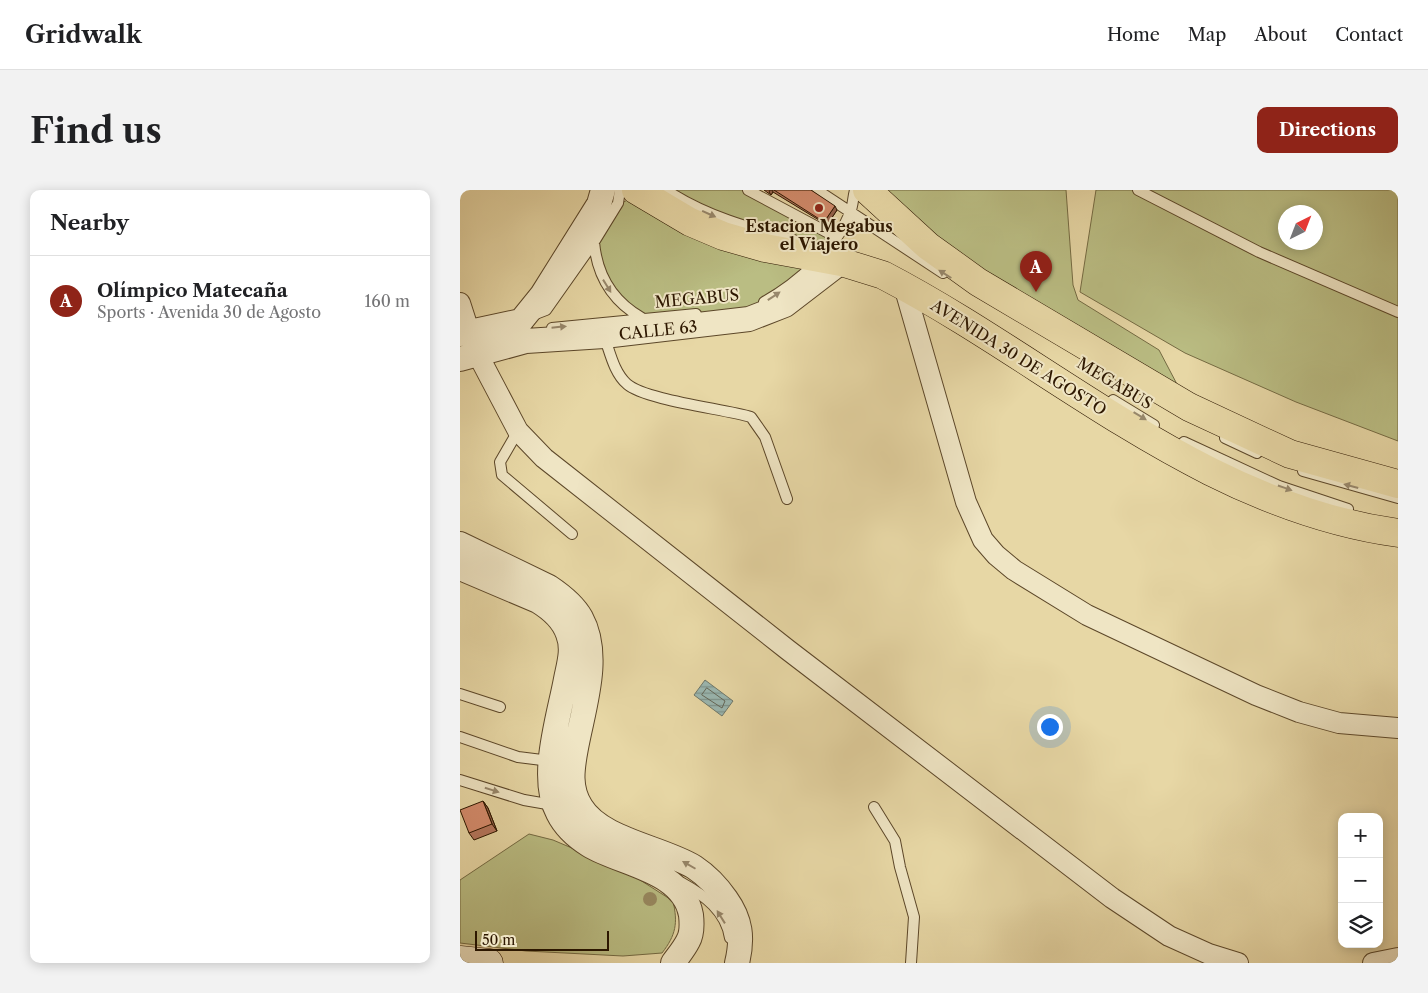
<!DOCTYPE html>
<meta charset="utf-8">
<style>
:root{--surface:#fff;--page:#f2f2f2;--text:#202124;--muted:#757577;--line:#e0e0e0;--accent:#8f2418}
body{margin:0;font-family:"Libre Caslon Text",serif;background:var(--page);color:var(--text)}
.controls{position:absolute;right:15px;bottom:15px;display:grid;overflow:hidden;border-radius:10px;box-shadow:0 2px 12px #0003}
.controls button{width:45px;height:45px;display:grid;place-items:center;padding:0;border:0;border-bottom:1px solid var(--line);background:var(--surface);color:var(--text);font:25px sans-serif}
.compass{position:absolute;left:818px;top:15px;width:45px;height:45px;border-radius:50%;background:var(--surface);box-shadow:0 2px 12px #0003;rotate:42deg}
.scale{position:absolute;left:15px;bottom:12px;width:134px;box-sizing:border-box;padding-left:5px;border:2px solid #2d1700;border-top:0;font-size:14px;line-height:18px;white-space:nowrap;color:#2d1700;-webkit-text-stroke:4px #efe5c4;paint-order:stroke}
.you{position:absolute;left:589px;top:536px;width:18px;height:18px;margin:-12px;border:4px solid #fff;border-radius:50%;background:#1a73e8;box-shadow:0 0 0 8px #1a73e833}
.badge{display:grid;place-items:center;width:32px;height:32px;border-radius:50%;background:var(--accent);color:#fff;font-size:16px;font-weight:700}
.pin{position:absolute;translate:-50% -41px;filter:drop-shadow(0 1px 2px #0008)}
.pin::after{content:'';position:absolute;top:26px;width:18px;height:15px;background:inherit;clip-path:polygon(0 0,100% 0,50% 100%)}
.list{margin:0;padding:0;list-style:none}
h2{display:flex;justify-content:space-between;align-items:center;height:65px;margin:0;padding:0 20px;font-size:21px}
h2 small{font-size:16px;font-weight:400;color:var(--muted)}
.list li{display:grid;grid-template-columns:32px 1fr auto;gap:15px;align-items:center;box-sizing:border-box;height:90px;padding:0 20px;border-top:1px solid var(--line)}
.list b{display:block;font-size:19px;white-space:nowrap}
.list p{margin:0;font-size:16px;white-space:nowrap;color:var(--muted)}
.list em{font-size:16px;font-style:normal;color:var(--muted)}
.icon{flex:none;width:28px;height:28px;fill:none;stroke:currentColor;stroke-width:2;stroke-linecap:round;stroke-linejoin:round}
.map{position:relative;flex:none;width:938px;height:773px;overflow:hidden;border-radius:10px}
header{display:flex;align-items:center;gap:30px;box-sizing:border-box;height:70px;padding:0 25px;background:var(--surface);border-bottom:1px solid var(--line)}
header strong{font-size:24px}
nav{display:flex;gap:28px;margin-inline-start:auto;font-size:18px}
.intro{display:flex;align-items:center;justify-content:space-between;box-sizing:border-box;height:120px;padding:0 30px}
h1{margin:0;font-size:35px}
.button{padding:12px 22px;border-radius:10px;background:var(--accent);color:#fff;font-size:18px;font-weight:700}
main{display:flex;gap:30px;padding:0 30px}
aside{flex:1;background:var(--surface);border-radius:10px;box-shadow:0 2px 12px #0003}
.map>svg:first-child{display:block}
</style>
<header>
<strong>Gridwalk</strong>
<nav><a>Home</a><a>Map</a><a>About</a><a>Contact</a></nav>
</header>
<div class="intro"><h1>Find us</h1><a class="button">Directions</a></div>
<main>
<aside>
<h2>Nearby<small></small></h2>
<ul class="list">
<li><span class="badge">A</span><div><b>Olímpico Matecaña</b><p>Sports · Avenida 30 de Agosto</p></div><em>160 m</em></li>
</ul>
</aside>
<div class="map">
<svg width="938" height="773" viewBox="0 0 938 773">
<defs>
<pattern id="water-rules" width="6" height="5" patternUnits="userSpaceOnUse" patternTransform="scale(1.25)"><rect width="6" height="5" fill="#9ab7b1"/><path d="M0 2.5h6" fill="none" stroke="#7e948e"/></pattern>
</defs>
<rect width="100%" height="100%" fill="#e7d7a5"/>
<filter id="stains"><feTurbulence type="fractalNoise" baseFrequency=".004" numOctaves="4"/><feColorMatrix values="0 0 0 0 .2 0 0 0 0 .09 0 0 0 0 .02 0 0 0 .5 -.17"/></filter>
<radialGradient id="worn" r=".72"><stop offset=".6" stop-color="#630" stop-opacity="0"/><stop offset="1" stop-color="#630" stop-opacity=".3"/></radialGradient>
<path fill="#babd83" stroke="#746a42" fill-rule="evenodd" d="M 206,0 L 288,0 L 376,47 L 368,58 L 298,41 Z
M 407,0 L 606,0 L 613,95 L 618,110 L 699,160 L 729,217 L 615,148 Z
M 636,0 L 938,0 L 938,251 L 836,212 L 725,163 L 620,102 ZM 826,22 L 856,22 L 856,52 L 826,52 Z
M 171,8 L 359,69 L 317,105 L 284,119 L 182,128 L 156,109 L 134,52 L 160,14 Z
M 69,644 L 93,650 L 166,681 L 213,711 C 218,733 216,745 202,763 L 163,766 L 66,761 L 0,753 L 0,690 Z"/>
<path fill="url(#water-rules)" stroke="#6e776a" d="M 245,490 L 273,511 L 262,526 L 234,505 Z"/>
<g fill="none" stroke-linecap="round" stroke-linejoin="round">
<path stroke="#646758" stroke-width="1" d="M 247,498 L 265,511 L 262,518 L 242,505 Z"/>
<defs>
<path id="service" d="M 206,0 C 245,26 289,38 334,50
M 288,0 L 376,47
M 357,0 L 483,83
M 678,0 L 799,62 L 938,122
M 134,52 C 137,86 152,111 182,128
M 304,112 C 338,93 375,60 390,23 C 393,16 393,7 395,0
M 73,125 L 86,120 L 134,52 L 158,13 L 160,0
M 92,138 L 236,124
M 144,146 C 150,162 154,183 167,194 C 185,210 264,219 291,227 L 305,247 L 327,309
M 653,210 L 694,235
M 58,241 L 40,272 L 42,285 L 112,344
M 765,248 L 797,263
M 724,252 L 819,296 L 888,319
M 843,281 L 938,308
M 0,504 L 40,517
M 0,547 L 58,567 L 90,571
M 0,590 L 64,610 L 93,615
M 414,617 L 435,651 L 440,677 L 454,727 L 451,773
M 222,693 C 244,705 266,721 270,748"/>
<path id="minor" d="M 444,96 L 506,312 L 523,350 L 536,365 L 554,380 L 627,425 L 796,505 L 839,522 L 879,533 L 938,538
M 0,113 L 9,141
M 17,163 L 58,241 L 84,268 L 328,460 L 652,708 L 709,746 L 749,764 L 778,773
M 913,773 L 938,768"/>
<path id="tertiary" d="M 0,144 L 61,131 L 82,105 L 139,14 L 143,0
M 0,169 L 66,151 L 144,146 L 289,129 L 325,115 L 381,72
M 0,354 L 89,397 C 101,405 114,415 121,428 C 142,466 123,519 116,558 C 112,579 109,598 121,617 C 141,650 201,657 234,677 C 246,685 257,696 266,709 C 281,730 283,748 277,773
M 0,378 L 78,411 C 91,419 103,429 108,444 C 114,459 109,474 106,489 C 99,527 79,587 98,623 C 105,637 116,647 129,655 C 162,675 223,680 231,725 C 232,734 232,744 228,751 C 224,759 218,766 213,773"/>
<path id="secondary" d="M 0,770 L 29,773"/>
<path id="primary" d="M 176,0 L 230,32 L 263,46 L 305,58 L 381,72 L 423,85 C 592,173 742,316 938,343
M 407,0 L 468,56 L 518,92 L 729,217 L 830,264 L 938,294"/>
</defs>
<use href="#service" stroke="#5c4729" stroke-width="12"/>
<use href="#minor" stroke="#5c4729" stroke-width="22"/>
<use href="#tertiary" stroke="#5c4729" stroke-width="26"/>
<use href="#secondary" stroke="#2d1700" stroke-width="29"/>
<use href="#primary" stroke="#2d1700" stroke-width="29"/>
<use href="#service" stroke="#efe5c4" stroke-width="10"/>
<use href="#minor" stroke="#efe5c4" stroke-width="20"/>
<use href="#tertiary" stroke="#efe5c4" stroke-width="24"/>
<use href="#secondary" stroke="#efe5c4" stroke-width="28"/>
<use href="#primary" stroke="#e7d7a5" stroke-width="28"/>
</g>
<circle fill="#988960" cx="190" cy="709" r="7"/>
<path fill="#b6785e" stroke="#2d1700" d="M 304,0 L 351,0 L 377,20 L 367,35 L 313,2 L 311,5 Z
M 23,611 L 28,618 L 37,641 L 14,650 L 9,643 Z"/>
<path fill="#94624c" stroke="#2d1700" d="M 310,0 L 312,0 L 313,2 L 311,5 L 309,2 Z
M 375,16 L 377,20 L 367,35 L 364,32 Z
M 23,611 L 28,618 L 37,641 L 32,634 Z"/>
<path fill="#d48c6d" stroke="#2d1700" d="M 314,0 L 351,0 L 375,16 L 364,32 Z
M 23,611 L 32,634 L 9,643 L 0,620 Z"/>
<defs><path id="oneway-solid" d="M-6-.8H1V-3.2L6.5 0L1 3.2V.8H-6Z" transform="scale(1.25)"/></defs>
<g fill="#98886c">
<use href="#oneway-solid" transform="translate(249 24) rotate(24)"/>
<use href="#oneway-solid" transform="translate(485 84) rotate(-148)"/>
<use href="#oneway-solid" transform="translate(147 96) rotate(58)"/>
<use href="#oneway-solid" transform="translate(314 106) rotate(-34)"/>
<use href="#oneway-solid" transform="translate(99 137) rotate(-6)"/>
<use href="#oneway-solid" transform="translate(680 226) rotate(31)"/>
<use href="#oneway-solid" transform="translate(891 296) rotate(-165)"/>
<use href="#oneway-solid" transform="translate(825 298) rotate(19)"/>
<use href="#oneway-solid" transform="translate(32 600) rotate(17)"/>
<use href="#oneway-solid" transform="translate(229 675) rotate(-150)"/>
<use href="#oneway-solid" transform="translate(261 727) rotate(-122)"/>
</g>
<circle fill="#8f2418" stroke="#efe5c4" stroke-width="2" cx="359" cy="18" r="5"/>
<g text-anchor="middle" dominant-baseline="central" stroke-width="4" stroke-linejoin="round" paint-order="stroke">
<g font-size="16" font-weight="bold" fill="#2d1700" stroke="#efe5c4">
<text x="359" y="36">Estacion Megabus<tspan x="359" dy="18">el Viajero</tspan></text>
</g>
<g font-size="16" fill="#2d1700" stroke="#efe5c4">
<text transform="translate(237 108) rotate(-5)">MEGABUS</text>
<text transform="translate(198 140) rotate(-6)">CALLE 63</text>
<text transform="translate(559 167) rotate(32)">AVENIDA 30 DE AGOSTO</text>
<text transform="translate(655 193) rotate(31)">MEGABUS</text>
</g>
</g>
<rect width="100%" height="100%" filter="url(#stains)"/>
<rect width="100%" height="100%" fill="url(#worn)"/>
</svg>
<div class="controls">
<button>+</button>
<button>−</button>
<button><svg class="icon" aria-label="layers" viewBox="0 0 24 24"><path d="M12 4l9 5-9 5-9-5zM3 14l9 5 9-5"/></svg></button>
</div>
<svg class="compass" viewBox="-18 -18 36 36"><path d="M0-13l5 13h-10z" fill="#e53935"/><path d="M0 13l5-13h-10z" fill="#757577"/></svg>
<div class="scale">50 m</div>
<div class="you"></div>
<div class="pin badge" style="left:576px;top:102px">A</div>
</div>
</main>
